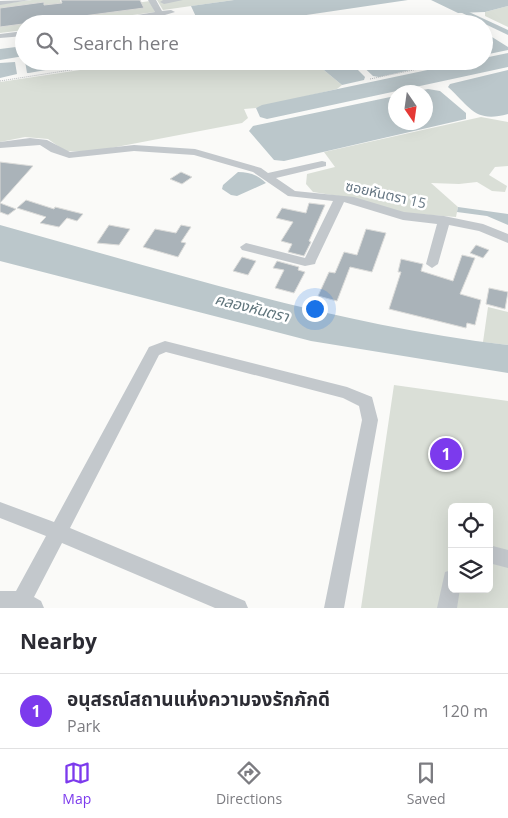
<!DOCTYPE html>
<meta charset="utf-8">
<style>
:root{--surface:#fff;--page:#f7f7f7;--text:#2b2b33;--muted:#7c7c81;--line:#e1e1e2;--accent:#7c3aed}
body{margin:0;font-family:"Open Sans","Noto Sans Thai",sans-serif;background:var(--page);color:var(--text)}
.controls{position:absolute;right:15px;bottom:15px;display:grid;overflow:hidden;border-radius:8px;box-shadow:0 5px 20px #0002}
.controls button{width:45px;height:45px;display:grid;place-items:center;padding:0;border:0;border-bottom:1px solid var(--line);background:var(--surface);color:var(--text);font:25px sans-serif}
.compass{position:absolute;left:388px;top:85px;width:45px;height:45px;border-radius:50%;background:var(--surface);box-shadow:0 5px 20px #0002;rotate:167deg}
.you{position:absolute;left:314px;top:308px;width:18px;height:18px;margin:-12px;border:4px solid #fff;border-radius:50%;background:#1a73e8;box-shadow:0 0 0 8px #1a73e833}
.badge{display:grid;place-items:center;width:32px;height:32px;border-radius:50%;background:var(--accent);color:#fff;font-size:16px;font-weight:700}
.pin{position:absolute;translate:-50% -50%;border:2px solid #fff;box-shadow:0 1px 5px #0006}
.list{margin:0;padding:0;list-style:none}
h2{display:flex;justify-content:space-between;align-items:center;height:65px;margin:0;padding:0 20px;font-size:21px}
h2 small{font-size:16px;font-weight:400;color:var(--muted)}
.list li{display:grid;grid-template-columns:32px 1fr auto;gap:15px;align-items:center;box-sizing:border-box;height:75px;padding:0 20px;border-top:1px solid var(--line)}
.list b{display:block;font-size:19px;white-space:nowrap}
.list p{margin:0;font-size:16px;white-space:nowrap;color:var(--muted)}
.list em{font-size:16px;font-style:normal;color:var(--muted)}
.icon{flex:none;width:28px;height:28px;fill:none;stroke:currentColor;stroke-width:2;stroke-linecap:round;stroke-linejoin:round}
.map{position:relative;flex:none;width:508px;height:608px;overflow:hidden}
.search{position:absolute;background:var(--surface);box-shadow:0 5px 20px #0002;left:15px;right:15px;top:15px;height:55px;display:flex;align-items:center;gap:12px;box-sizing:border-box;padding:0 18px;border-radius:28px;color:var(--muted);font-size:19px}
.sheet{height:140px;background:var(--surface)}
nav{display:flex;justify-content:space-around;align-items:center;box-sizing:border-box;height:70px;border-top:1px solid var(--line);background:var(--surface);font-size:14px;color:var(--muted)}
nav a{display:grid;justify-items:center;gap:2px}
nav .on{color:var(--accent)}
.map>svg:first-child{display:block}
</style>
<div class="map">
<svg width="508" height="608" viewBox="0 0 508 608">
<rect width="100%" height="100%" fill="#fafaf8"/>
<path fill="#dadfd7" fill-rule="evenodd" d="M 32,0 L 60,0 L 65,13 L 150,1 L 155,12 L 66,24 L 24,24 L 24,30 L 0,33 L 0,4 Z
M 157,0 L 234,0 L 163,10 Z
M 508,6 L 508,27 L 485,16 L 485,12 Z
M 140,61 L 192,61 L 197,68 L 208,69 L 264,61 L 313,61 L 342,85 L 337,89 L 256,108 L 244,109 L 248,118 L 242,123 L 90,152 L 65,151 L 48,139 L 25,137 L 0,142 L 0,82 Z
M 481,117 L 508,122 L 508,166 L 495,167 L 489,175 L 507,186 L 505,192 L 492,191 L 477,182 L 459,184 L 431,183 L 458,207 L 456,217 L 405,213 L 357,199 L 313,192 L 306,184 L 307,174 L 335,167 L 324,152 Z
M 488,307 L 508,312 L 508,345 L 483,342 Z
M 394,385 L 508,401 L 508,608 L 361,608 ZM 452,507 L 489,507 L 489,589 L 452,589 Z"/>
<path fill="#bbc7cb" d="M 234,0 L 408,0 L 245,24 L 176,24 L 197,19 L 191,6 Z
M 431,0 L 508,0 L 508,6 L 485,12 L 458,13 Z
M 484,32 L 508,47 L 508,50 L 484,55 Z
M 24,46 L 24,56 L 0,60 L 0,49 Z
M 508,53 L 508,67 L 267,119 L 260,117 L 256,108 L 262,105 L 470,61 L 484,61 L 484,58 Z
M 25,61 L 61,61 L 62,67 L 29,73 L 27,73 Z
M 313,61 L 349,61 L 365,77 L 364,80 L 342,85 Z
M 357,61 L 451,61 L 379,77 L 373,76 Z
M 15,62 L 17,74 L 0,78 L 0,63 Z
M 508,70 L 508,114 C 475,123 471,108 448,87 L 450,84 Z
M 428,89 L 440,91 L 466,113 L 466,119 L 284,161 L 274,160 L 249,131 L 253,126 L 395,96 L 396,122 L 426,122 L 426,92 L 413,92 Z
M 238,172 C 250,172 257,175 266,183 L 237,196 L 231,195 L 222,189 L 223,185 Z
M 458,207 L 508,214 L 508,225 L 487,216 L 457,212 Z
M 0,225 C 168,271 335,325 508,345 L 508,373 L 311,341 L 0,261 Z"/>
<g fill="none" stroke-linecap="round" stroke-linejoin="round">
<path fill="#bbc7cb" fill-rule="evenodd" d="M 435,0 L 443,0 L 508,30 L 508,35 Z"/>
</g>
<path fill="#aab3b9" stroke="#dcdcda" d="M 61,0 L 140,0 L 144,8 L 0,27 L 0,8 L 44,2 L 44,5 L 62,3 Z
M 0,162 L 33,166 L 0,203 L 16,209 L 8,215 L 0,212 Z
M 181,172 L 192,177 L 182,184 L 170,179 Z
M 26,200 L 54,209 L 55,207 L 83,214 L 77,221 L 67,218 L 59,227 L 40,223 L 46,217 L 17,208 Z
M 309,203 L 325,205 L 309,241 L 311,242 L 304,256 L 288,252 L 292,244 L 281,241 L 293,222 L 276,218 L 282,208 L 306,213 Z
M 109,225 L 130,229 L 119,245 L 97,243 Z
M 181,225 L 191,227 L 181,242 L 186,243 L 178,257 L 143,247 L 155,229 L 176,233 Z
M 366,229 L 386,233 L 372,272 L 350,267 L 337,301 L 318,296 L 329,272 L 335,273 L 344,252 L 357,255 Z
M 476,245 L 489,250 L 483,258 L 470,253 Z
M 462,255 L 475,258 L 460,294 L 481,300 L 475,325 L 467,323 L 466,328 L 389,309 L 401,272 L 398,272 L 401,259 L 423,264 L 421,271 L 453,281 Z
M 242,257 L 256,261 L 248,275 L 233,271 Z
M 277,261 L 299,267 L 298,270 L 305,272 L 294,293 L 275,288 L 284,270 L 273,268 Z
M 489,288 L 508,292 L 505,309 L 486,304 Z"/>
<g fill="none" stroke-linecap="round" stroke-linejoin="round">
<path stroke="#bbbfc2" stroke-width="1" stroke-dasharray="1 1" stroke-linecap="butt" d="M 370,79 L 457,61
M 0,81 L 128,61"/>
<path fill="#c3c8cc" fill-rule="evenodd" d="M 30,0 L 0,5 L 0,1 Z
M 148,0 L 156,0 L 162,11 L 171,10 L 175,12 L 165,15 L 167,19 L 163,21 L 157,16 L 106,24 L 84,24 L 155,12 Z
M 163,0 L 183,0 L 164,4 L 160,2 Z
M 24,31 L 24,36 L 0,38 L 0,34 Z
M 30,138 L 47,140 L 70,152 L 134,145 L 195,149 L 261,168 L 268,173 L 322,161 L 326,162 L 326,166 L 276,178 L 295,191 L 354,197 L 404,212 L 444,216 L 483,224 L 508,234 L 508,243 L 479,231 L 449,225 L 438,264 L 432,268 L 426,264 L 437,224 L 403,220 L 344,202 L 316,261 L 315,264 L 305,266 L 242,250 L 240,247 L 246,243 L 305,258 L 333,201 L 288,196 L 253,172 L 194,155 L 134,151 L 69,158 L 51,152 L 40,145 L 0,148 L 0,142 Z
M 165,341 L 347,387 L 372,397 L 378,420 L 344,608 L 324,608 L 362,420 L 359,406 L 343,398 L 166,352 L 159,355 L 70,528 L 245,601 L 248,608 L 215,608 L 62,543 L 34,597 L 41,601 L 44,608 L 0,608 L 0,591 L 16,591 L 46,536 L 0,518 L 0,502 L 54,522 L 149,347 Z
M 489,545 L 508,550 L 508,568 L 489,563 Z
M 452,570 L 452,589 L 460,589 L 457,608 L 437,608 L 445,572 Z"/>
</g>
<g text-anchor="middle" dominant-baseline="central" stroke-width="5" stroke-linejoin="round" paint-order="stroke">
<g font-size="14" fill="#657683" stroke="#fff">
<text transform="translate(386 194) rotate(13)">ซอยหันตรา 15</text>
</g>
<g font-size="15" font-style="italic" fill="#60757c" stroke="#fff">
<text transform="translate(252 307) rotate(14)">คลองหันตรา</text>
</g>
</g>
</svg>
<div class="controls">
<button><svg class="icon" aria-label="locate" viewBox="0 0 24 24"><circle cx="12" cy="12" r="6"/><path d="M12 2v4M12 18v4M2 12h4M18 12h4"/></svg></button>
<button><svg class="icon" aria-label="layers" viewBox="0 0 24 24"><path d="M12 4l9 5-9 5-9-5zM3 14l9 5 9-5"/></svg></button>
</div>
<svg class="compass" viewBox="-18 -18 36 36"><path d="M0-13l5 13h-10z" fill="#e53935"/><path d="M0 13l5-13h-10z" fill="#7c7c81"/></svg>
<div class="you"></div>
<div class="pin badge" style="left:446px;top:454px">1</div>
<div class="search"><svg class="icon" aria-label="search" viewBox="0 0 24 24"><circle cx="10" cy="10" r="6"/><path d="M15 15l6 6"/></svg>Search here</div>
</div>
<section class="sheet">
<h2>Nearby<small></small></h2>
<ul class="list">
<li><span class="badge">1</span><div><b>อนุสรณ์สถานแห่งความจงรักภักดี</b><p>Park</p></div><em>120 m</em></li>
</ul>
</section>
<nav>
<a class="on"><svg class="icon" aria-label="map" viewBox="0 0 24 24"><path d="M3 6l6-2 6 2 6-2v14l-6 2-6-2-6 2zM9 4v14M15 6v14"/></svg>Map</a>
<a><svg class="icon" aria-label="directions" viewBox="0 0 24 24"><path d="M12 3l9 9-9 9-9-9zM9 14v-3h6M13 9l2 2-2 2"/></svg>Directions</a>
<a><svg class="icon" aria-label="saved" viewBox="0 0 24 24"><path d="M7 4h10v16l-5-4-5 4z"/></svg>Saved</a>
</nav>
